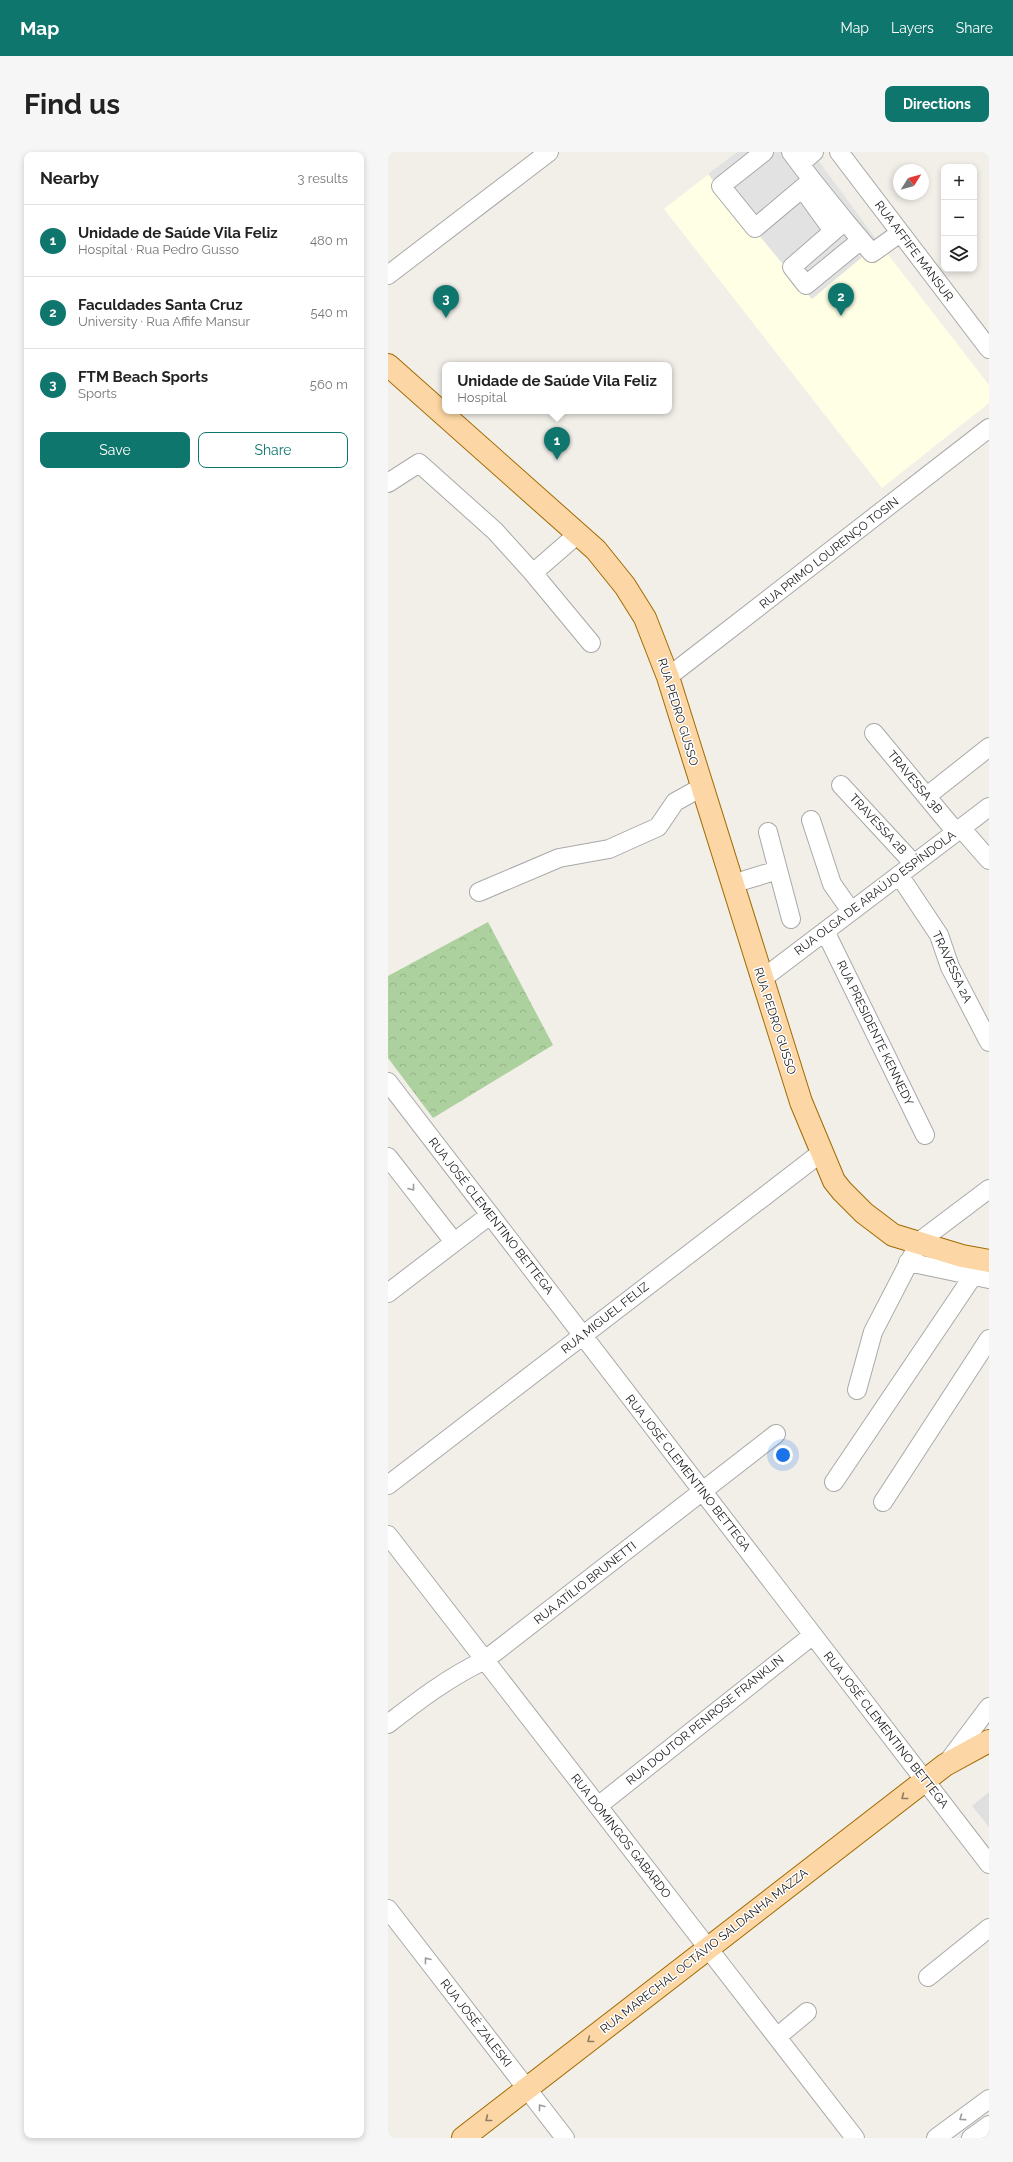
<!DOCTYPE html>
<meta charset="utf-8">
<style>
:root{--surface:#fff;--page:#f6f6f6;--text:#222;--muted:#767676;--line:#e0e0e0;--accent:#0f766e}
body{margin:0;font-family:Raleway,sans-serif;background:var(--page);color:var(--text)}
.controls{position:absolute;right:12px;top:12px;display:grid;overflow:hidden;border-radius:8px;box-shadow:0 2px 6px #0003}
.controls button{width:36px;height:36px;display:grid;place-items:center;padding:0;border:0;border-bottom:1px solid var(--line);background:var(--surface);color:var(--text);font:20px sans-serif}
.compass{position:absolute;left:505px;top:12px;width:36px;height:36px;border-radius:50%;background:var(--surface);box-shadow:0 2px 6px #0003;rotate:53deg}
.you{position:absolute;left:395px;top:1303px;width:14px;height:14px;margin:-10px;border:3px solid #fff;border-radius:50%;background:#1a73e8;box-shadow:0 0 0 6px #1a73e833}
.badge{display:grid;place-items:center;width:26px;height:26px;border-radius:50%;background:var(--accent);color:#fff;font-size:13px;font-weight:700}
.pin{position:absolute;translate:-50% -33px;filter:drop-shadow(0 1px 2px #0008)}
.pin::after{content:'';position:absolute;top:21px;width:14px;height:12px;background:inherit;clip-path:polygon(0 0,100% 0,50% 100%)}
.popup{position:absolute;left:54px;top:210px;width:230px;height:52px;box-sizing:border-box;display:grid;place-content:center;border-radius:8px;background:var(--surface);filter:drop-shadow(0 1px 3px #0005);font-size:13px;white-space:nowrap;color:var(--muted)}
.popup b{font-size:15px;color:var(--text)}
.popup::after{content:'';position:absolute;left:50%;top:100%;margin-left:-8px;border:8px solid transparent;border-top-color:var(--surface)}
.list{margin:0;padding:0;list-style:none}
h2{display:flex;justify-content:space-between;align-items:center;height:52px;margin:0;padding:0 16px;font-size:17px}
h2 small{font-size:13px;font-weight:400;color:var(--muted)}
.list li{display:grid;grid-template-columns:26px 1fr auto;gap:12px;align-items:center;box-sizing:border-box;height:72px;padding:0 16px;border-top:1px solid var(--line)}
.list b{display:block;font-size:15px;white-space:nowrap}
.list p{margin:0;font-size:13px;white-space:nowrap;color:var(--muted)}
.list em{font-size:13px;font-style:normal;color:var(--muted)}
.actions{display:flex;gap:8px;padding:12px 16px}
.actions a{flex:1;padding:9px 0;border:1px solid var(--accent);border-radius:8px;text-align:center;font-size:14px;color:var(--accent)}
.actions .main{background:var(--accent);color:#fff}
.icon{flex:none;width:22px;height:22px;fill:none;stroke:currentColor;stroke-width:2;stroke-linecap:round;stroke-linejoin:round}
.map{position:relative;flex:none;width:601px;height:1986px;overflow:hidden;border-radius:8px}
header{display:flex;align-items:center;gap:24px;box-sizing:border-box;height:56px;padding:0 20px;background:var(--accent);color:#fff}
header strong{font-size:19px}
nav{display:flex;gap:22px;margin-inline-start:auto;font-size:14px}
.intro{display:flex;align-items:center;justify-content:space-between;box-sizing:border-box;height:96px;padding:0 24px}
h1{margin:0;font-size:28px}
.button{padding:10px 18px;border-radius:8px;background:var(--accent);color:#fff;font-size:14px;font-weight:700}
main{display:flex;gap:24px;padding:0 24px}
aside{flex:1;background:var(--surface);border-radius:8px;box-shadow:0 2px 6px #0003}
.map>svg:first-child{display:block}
</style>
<header>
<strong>Map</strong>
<nav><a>Map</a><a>Layers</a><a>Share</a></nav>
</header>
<div class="intro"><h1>Find us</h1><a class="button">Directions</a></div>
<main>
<aside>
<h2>Nearby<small>3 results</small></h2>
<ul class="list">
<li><span class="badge">1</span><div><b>Unidade de Saúde Vila Feliz</b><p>Hospital · Rua Pedro Gusso</p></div><em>480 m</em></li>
<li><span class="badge">2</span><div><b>Faculdades Santa Cruz</b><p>University · Rua Affife Mansur</p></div><em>540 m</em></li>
<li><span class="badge">3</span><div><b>FTM Beach Sports</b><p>Sports</p></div><em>560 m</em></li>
</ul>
<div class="actions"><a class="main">Save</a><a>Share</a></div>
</aside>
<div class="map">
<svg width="601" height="1986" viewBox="0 0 601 1986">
<defs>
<pattern id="forest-crowns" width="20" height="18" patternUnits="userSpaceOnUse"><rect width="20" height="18" fill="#add19e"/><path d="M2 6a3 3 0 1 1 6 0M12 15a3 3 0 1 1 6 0" fill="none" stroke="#95b388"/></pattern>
</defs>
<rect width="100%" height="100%" fill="#f2efe9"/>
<path fill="#e0dfdf" d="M 601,1640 L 601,1675 L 584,1654 Z"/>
<path fill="#ffffe5" d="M 349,0 L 491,91 L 601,233 L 601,251 L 494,336 L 276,57 Z"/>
<path fill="url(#forest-crowns)" d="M 100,770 L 165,893 L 45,966 L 0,906 L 0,824 Z"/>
<path fill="#e2e2e2" d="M 349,0 L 424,0 L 491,91 L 424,147 L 320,22 Z"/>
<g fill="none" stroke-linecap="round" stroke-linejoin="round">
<defs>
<path id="minor" d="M 376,0 L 333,34 L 367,76 L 424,28 L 403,0
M 451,0 L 601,197
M 412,12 L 426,0
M 424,28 L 457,69
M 414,36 L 445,79
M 473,88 L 418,133 L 404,115 L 457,69 L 484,101 L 512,81
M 0,123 L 161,0
M 0,331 L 31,311 L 107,379 L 145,421 L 191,381
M 145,421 L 203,491
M 280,525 L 601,276
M 486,581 L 568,680
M 453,633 L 526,712
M 539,644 L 601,595
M 423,668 L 444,732 L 463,759
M 573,676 L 601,708
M 380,680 L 403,767
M 511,723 L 551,783 L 562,815 L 601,890
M 344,732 L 390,718
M 91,740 L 171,706 L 221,697 L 270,675 L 287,650 L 314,635
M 437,779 L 537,983
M 374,827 L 601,655
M 0,930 L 601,1712
M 0,1005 L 66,1090
M 520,1110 L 601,1127
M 0,1141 L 102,1063
M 469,1238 L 485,1180 L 532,1089 L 601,1037
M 446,1330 L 585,1124
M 0,1333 L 434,1000
M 495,1350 L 601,1187
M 0,1383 L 467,1986
M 0,1572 C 31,1548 61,1525 97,1508 L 388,1282
M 559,1611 L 601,1555
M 210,1654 L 425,1483
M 0,1757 L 177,1986
M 540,1825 L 601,1776
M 389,1885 L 419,1860
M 548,1986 L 601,1947
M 583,1986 L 601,1973"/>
<path id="major" d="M 0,213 L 208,398 L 237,434 L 257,466 L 280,525 L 413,950 L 446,1029 L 454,1039 L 476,1061 L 505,1083 L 574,1104 L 601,1109
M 75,1986 L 557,1613 L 601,1589"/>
</defs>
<use href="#minor" stroke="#a9a9a9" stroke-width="20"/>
<use href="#major" stroke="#a06b00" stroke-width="24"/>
<use href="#minor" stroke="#fff" stroke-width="18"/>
<use href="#major" stroke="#fcd6a4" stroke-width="22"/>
</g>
<defs><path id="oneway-chevron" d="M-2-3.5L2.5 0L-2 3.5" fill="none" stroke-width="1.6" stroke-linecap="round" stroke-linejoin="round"/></defs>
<g stroke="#9c9c9c">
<use href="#oneway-chevron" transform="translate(24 1036) rotate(52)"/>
<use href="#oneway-chevron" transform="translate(39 1808) rotate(-128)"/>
<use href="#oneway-chevron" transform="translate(153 1955) rotate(-128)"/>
<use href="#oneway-chevron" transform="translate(574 1966) rotate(144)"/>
</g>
<g stroke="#8f7c63">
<use href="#oneway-chevron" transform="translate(516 1645) rotate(142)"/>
<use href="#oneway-chevron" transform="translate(202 1888) rotate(142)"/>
<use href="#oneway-chevron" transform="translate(100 1967) rotate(142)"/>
</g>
<g text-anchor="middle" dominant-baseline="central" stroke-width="3" stroke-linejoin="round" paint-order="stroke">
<g font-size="12" fill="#222" stroke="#fff">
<text transform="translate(526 99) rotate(53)">RUA AFFIFE MANSUR</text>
<text transform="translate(441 401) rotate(-38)">RUA PRIMO LOURENÇO TOSIN</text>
<text transform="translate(290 560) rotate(73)">RUA PEDRO GUSSO</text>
<text transform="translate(527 630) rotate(50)">TRAVESSA 3B</text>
<text transform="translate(490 672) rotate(47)">TRAVESSA 2B</text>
<text transform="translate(487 741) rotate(-37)">RUA OLGA DE ARAÚJO ESPÍNDOLA</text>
<text transform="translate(564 815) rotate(65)">TRAVESSA 2A</text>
<text transform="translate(387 869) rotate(72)">RUA PEDRO GUSSO</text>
<text transform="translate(487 881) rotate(64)">RUA PRESIDENTE KENNEDY</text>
<text transform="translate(103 1064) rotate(52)">RUA JOSÉ CLEMENTINO BETTEGA</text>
<text transform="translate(217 1166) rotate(-38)">RUA MIGUEL FELIZ</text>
<text transform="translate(300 1321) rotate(52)">RUA JOSÉ CLEMENTINO BETTEGA</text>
<text transform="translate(197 1431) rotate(-38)">RUA ATÍLIO BRUNETTI</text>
<text transform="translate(317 1568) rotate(-39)">RUA DOUTOR PENROSE FRANKLIN</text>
<text transform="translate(498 1578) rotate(52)">RUA JOSÉ CLEMENTINO BETTEGA</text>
<text transform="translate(233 1684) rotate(52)">RUA DOMINGOS GABARDO</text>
<text transform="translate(316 1799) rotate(-38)">RUA MARECHAL OCTÁVIO SALDANHA MAZZA</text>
<text transform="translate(88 1871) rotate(52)">RUA JOSÉ ZALESKI</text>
</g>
</g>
</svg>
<div class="controls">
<button>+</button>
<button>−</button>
<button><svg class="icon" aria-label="layers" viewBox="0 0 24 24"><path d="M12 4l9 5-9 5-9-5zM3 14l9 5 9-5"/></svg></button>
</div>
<svg class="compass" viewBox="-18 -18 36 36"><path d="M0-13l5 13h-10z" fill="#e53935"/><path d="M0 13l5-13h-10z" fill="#767676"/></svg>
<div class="you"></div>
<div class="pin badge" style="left:169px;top:308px">1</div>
<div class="popup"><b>Unidade de Saúde Vila Feliz</b>Hospital</div>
<div class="pin badge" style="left:453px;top:164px">2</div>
<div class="pin badge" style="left:58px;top:166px">3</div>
</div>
</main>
